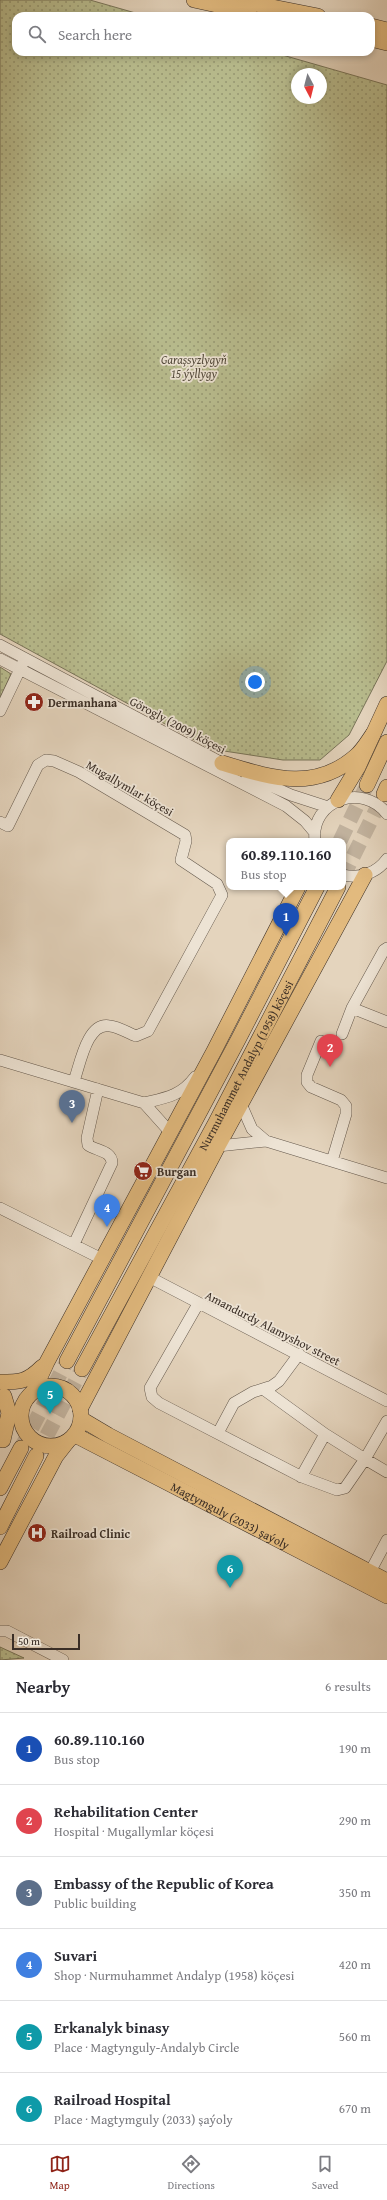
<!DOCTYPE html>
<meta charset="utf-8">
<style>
:root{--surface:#fff;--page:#f2f2f3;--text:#2b2b33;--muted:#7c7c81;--line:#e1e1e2;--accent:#8f2418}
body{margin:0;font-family:"Gentium Book Plus",serif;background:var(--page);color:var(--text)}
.compass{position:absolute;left:291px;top:68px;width:36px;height:36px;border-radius:50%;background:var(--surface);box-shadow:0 2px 6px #0003;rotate:173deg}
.scale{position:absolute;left:12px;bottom:10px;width:68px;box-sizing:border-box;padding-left:4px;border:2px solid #3a2e26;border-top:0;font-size:11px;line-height:14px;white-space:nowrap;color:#3a2e26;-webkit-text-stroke:3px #ede3d4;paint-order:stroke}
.you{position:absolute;left:255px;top:682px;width:14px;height:14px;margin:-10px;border:3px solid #fff;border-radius:50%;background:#1a73e8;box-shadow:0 0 0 6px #1a73e833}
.badge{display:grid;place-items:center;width:26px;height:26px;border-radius:50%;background:var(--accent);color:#fff;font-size:13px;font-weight:700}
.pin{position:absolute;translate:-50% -33px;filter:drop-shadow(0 1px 2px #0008)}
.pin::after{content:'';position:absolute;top:21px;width:14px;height:12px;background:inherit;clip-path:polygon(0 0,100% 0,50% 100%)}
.popup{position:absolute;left:226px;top:838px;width:120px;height:52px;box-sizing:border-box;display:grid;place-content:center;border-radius:8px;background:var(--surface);filter:drop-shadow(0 1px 3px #0005);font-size:13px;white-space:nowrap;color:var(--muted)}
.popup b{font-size:15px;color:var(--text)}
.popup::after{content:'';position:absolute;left:50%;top:100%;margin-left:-8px;border:8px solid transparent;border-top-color:var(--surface)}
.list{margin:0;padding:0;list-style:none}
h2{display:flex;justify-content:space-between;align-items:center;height:52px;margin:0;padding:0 16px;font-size:17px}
h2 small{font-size:13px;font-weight:400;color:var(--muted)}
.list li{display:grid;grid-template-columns:26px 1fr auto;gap:12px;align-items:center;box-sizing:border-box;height:72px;padding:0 16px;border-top:1px solid var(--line)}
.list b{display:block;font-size:15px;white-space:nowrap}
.list p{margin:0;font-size:13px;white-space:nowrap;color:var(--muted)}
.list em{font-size:13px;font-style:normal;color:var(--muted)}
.icon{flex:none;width:22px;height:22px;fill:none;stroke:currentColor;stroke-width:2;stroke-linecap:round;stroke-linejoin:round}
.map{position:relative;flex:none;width:387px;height:1660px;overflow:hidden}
.search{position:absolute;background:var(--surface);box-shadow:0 2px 6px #0003;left:12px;right:12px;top:12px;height:44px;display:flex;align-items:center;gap:10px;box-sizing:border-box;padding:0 14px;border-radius:12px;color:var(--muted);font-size:15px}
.sheet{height:484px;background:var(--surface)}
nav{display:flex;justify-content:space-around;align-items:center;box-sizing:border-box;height:56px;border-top:1px solid var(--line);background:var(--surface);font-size:11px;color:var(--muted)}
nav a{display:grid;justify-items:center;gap:2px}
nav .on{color:var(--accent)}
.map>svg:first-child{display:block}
</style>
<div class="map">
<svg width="387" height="1660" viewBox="0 0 387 1660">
<defs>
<pattern id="park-dots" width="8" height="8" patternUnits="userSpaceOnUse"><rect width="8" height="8" fill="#b8bc8e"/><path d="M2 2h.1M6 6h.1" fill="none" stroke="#979974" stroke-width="1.8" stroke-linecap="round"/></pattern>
</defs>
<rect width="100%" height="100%" fill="#e4d4bd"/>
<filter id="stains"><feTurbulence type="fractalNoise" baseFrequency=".005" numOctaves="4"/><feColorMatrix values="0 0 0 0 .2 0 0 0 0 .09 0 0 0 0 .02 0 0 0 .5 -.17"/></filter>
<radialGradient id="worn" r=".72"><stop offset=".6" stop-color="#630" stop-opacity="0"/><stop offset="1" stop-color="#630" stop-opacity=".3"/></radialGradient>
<path fill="url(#park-dots)" stroke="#79755a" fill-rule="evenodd" d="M 0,0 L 90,0 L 146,16 L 16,16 L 16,52 L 272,52 L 387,85 L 387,661 L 349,735 L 320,760 L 283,760 L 211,749 L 0,634 ZM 297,74 L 321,74 L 321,98 L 297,98 Z
M 0,667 L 11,674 L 0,698 Z
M 0,1647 L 24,1658 L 0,1660 Z"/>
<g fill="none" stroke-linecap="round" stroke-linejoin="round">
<path stroke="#c2b39f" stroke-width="15" stroke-dasharray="15 8" stroke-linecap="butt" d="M 340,841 L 367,785
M 343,877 L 384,794
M 21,1448 L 67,1361
M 36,1456 L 82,1369"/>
<defs>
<path id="minor" d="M 0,645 L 228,766
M 0,659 L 286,806 L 305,821 L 315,833
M 0,711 L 23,663
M 247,775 L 291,795 L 328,807
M 0,822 L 8,826 L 38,765 L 46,760 L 54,761 L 79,772 L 185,835 L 186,841 L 181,860 L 217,884 L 222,895 L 148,1031 L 136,1036 C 128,1033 119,1027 110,1026 C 87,1021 80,1065 74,1081
M 315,841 C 310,800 363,782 387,814
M 343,875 C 360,879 377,873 387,859
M 352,1008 L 387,1022
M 342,1034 L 352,1008 L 384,950 L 387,948
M 321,1041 L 307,1075 L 307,1082 L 311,1087 L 341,1100 L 346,1106 L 346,1114 L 332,1161
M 0,1060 L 144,1103 L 170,1132
M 144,1103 C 165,1098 181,1096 195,1077
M 241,1104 L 252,1129 L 266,1141
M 218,1146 L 266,1141 L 387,1178
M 0,1208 L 102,1259
M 74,1244 L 112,1163 C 112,1151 97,1151 88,1145 L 87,1138 L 98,1089
M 149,1277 L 387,1401
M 198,1304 L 150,1388 L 152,1397 L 159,1403 L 302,1477 L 337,1490 L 345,1488 L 365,1459 L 387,1472
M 263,1389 L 325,1434 L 301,1477
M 218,1433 L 234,1403 L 253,1392 L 272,1386 L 279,1381 L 299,1354
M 325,1434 L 365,1459 L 387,1421
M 370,1572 L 387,1540
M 0,1631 L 7,1631 L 63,1660"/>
<g id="major">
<path d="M 194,0 L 249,12"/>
<path d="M 236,0 L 318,16"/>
<path d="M 371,26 L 387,30"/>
<path d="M 371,39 L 387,43"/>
<path d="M 222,763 C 269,777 314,793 356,756 C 363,750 368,741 373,734"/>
<path d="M 367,785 L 387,742"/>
<path d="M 384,794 L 387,787"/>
<path d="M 338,800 L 358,767 L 387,704"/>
<path d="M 67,1361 L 239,1038 L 317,887"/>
<path id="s1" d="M 82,1369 L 216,1122 L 338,887"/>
<path d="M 0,1382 C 20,1382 27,1382 42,1367"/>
<circle cx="51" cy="1416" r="30"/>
<path d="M 34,1390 L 47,1362 L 214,1051 L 298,887"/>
<path d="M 80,1409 L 218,1146 L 365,875"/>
<path d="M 81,1419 L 108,1435 L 387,1581"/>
<path id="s2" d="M 75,1435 L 387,1596"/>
<path d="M 3,1440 L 9,1413 L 4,1396"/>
<path d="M 0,1488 L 21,1448"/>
<path d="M 0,1527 L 36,1456"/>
<path d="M 0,1562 L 56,1456 L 67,1442"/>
</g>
</defs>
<use href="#minor" stroke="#64584c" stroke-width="12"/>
<use href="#major" stroke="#3a2e26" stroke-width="16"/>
<use href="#minor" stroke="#ede3d4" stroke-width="11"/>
<use href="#major" stroke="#e2ba7e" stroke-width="15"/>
</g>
<defs>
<symbol id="pharmacy-disc" viewBox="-11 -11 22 22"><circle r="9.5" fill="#8f2418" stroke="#ede3d4"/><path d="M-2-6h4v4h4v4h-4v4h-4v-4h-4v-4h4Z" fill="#fff"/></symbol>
<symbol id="supermarket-disc" viewBox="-11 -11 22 22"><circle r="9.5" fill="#8f2418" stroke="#ede3d4"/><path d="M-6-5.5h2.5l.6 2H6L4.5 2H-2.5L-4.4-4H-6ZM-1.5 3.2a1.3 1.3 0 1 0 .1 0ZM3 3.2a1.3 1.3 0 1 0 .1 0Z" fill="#fff"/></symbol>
<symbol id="hospital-disc" viewBox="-11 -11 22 22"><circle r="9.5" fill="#8f2418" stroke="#ede3d4"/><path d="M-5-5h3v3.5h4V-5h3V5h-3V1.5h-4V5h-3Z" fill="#fff"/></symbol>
</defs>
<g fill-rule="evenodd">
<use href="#pharmacy-disc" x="23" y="691" width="22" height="22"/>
<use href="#supermarket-disc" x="132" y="1160" width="22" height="22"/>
<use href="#hospital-disc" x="26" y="1522" width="22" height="22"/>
</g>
<g text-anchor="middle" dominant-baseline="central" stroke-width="3.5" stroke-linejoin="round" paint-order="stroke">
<g font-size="12" font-style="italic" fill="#534a3b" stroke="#ede3d4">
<text x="194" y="359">Garaşsyzlygyň<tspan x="194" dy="14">15 ýyllygy</tspan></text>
</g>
<g font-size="12" font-weight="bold" fill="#3a2e26" stroke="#ede3d4" text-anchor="start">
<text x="48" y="702">Dermanhana</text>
<text x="157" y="1171">Burgan</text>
<text x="51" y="1533">Railroad Clinic</text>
</g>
<g font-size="12" fill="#3a2e26" stroke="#ede3d4">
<text transform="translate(178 725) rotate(28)">Görogly (2009) köçesi</text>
<text transform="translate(130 788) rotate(30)">Mugallymlar köçesi</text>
<text stroke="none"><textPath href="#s1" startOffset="345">Nurmuhammet Andalyp (1958) köçesi</textPath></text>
<text transform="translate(273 1328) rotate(27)">Amandurdy Alamyshov street</text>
<text stroke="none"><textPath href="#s2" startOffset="175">Magtymguly (2033) şaýoly</textPath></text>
</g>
</g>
<rect width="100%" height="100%" filter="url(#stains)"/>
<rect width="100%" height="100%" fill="url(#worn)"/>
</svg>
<svg class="compass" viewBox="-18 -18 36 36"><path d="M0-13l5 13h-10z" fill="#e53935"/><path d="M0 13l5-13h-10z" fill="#7c7c81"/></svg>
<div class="scale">50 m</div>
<div class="you"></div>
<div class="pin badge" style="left:286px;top:936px;background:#1a4fb4">1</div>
<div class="popup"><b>60.89.110.160</b>Bus stop</div>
<div class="pin badge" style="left:330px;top:1067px;background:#e0444e">2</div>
<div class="pin badge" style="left:72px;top:1123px;background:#5c6f8a">3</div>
<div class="pin badge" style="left:107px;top:1227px;background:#3f7fe0">4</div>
<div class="pin badge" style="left:50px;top:1414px;background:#0f9aa8">5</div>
<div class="pin badge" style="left:230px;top:1588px;background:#0f9aa8">6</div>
<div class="search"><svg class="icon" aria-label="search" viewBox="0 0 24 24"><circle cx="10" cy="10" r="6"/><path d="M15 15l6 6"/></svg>Search here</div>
</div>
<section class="sheet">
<h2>Nearby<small>6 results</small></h2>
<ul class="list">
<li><span class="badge" style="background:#1a4fb4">1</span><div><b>60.89.110.160</b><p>Bus stop</p></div><em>190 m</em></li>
<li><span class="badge" style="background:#e0444e">2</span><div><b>Rehabilitation Center</b><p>Hospital · Mugallymlar köçesi</p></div><em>290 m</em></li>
<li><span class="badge" style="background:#5c6f8a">3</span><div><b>Embassy of the Republic of Korea</b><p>Public building</p></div><em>350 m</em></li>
<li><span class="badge" style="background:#3f7fe0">4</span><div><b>Suvari</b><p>Shop · Nurmuhammet Andalyp (1958) köçesi</p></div><em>420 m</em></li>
<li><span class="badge" style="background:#0f9aa8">5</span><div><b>Erkanalyk binasy</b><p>Place · Magtynguly-Andalyb Circle</p></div><em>560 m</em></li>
<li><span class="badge" style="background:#0f9aa8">6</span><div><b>Railroad Hospital</b><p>Place · Magtymguly (2033) şaýoly</p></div><em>670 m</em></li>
</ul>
</section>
<nav>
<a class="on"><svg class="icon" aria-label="map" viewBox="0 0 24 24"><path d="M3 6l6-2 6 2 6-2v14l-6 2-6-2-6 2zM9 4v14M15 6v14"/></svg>Map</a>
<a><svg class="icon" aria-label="directions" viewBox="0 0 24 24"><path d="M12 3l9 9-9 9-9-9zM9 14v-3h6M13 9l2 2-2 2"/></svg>Directions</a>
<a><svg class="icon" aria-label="saved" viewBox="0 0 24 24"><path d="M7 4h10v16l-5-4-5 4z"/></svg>Saved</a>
</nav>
